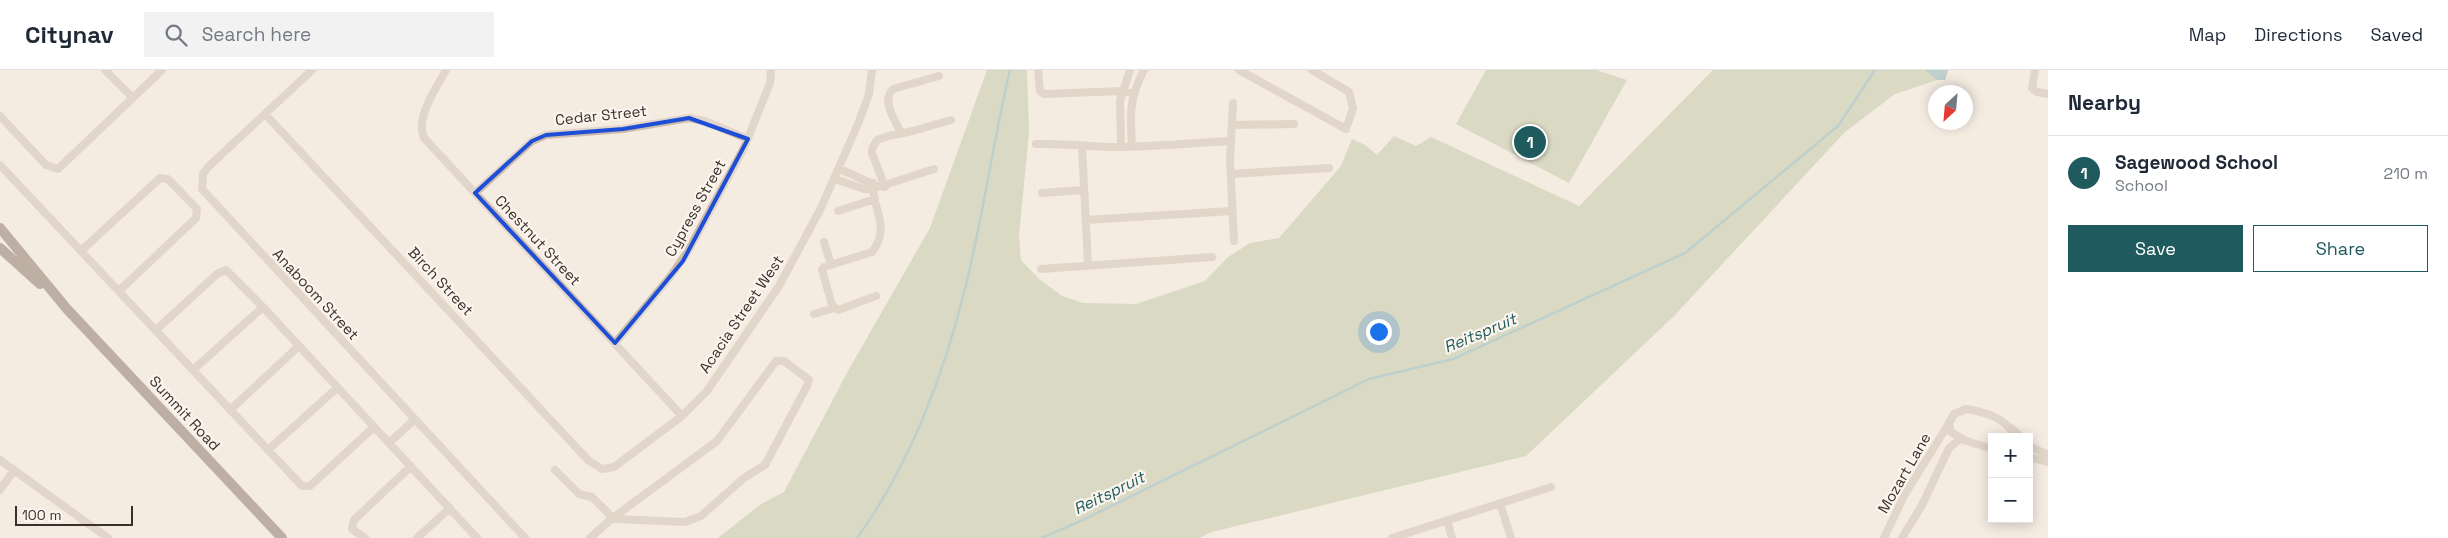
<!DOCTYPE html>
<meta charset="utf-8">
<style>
:root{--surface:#fff;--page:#f2f2f3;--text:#1f2937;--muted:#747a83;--line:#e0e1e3;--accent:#1f5a5e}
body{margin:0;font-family:"Space Grotesk",sans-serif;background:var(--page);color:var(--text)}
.controls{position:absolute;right:15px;bottom:15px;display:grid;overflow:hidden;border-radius:0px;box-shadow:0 2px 12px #0003}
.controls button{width:45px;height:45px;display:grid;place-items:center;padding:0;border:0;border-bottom:1px solid var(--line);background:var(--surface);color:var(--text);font:25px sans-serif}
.compass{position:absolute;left:1928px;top:15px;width:45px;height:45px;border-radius:50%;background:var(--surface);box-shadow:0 2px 12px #0003;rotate:206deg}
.scale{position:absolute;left:15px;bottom:12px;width:118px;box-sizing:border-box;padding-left:5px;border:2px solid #3b302b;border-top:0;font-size:14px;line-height:18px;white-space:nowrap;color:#3b302b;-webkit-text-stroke:4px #fbf5ee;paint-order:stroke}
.you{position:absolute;left:1378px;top:261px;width:18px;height:18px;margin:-12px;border:4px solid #fff;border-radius:50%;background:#1a73e8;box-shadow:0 0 0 8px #1a73e833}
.badge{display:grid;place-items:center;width:32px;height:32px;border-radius:50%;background:var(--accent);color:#fff;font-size:16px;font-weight:700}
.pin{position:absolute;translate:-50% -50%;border:2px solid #fff;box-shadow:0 1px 5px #0006}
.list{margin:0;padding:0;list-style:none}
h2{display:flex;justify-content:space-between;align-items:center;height:65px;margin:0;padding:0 20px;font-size:21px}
h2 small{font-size:16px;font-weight:400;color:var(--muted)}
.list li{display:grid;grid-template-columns:32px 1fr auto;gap:15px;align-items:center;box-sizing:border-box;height:75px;padding:0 20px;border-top:1px solid var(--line)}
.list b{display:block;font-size:19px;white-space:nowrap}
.list p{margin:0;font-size:16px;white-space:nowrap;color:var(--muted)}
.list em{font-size:16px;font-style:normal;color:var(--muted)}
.actions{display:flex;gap:10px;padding:15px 20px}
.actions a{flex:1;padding:11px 0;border:1px solid var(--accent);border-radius:0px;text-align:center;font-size:18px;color:var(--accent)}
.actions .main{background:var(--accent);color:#fff}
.icon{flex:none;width:28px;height:28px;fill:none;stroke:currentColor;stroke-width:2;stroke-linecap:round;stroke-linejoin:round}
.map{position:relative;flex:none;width:2048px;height:468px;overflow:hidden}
header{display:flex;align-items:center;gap:30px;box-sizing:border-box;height:70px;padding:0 25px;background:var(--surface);border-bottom:1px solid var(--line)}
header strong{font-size:24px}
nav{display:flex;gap:28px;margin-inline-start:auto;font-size:18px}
.search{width:350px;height:45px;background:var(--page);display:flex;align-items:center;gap:12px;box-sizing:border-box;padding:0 18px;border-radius:0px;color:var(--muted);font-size:19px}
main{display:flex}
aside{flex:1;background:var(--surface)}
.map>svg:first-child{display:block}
</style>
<header>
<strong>Citynav</strong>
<div class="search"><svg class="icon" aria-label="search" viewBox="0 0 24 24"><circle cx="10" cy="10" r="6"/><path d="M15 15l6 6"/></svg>Search here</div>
<nav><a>Map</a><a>Directions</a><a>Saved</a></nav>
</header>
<main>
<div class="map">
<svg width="2048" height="468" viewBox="0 0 2048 468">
<rect width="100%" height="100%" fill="#f4ebe1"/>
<path fill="#b8c4a0" d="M 987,0 L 1027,0 L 1029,63 L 1019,165 L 1021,190 L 1039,209 L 1062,226 L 1083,233 L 1136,234 L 1205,211 L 1228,187 L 1250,173 L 1279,168 L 1341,96 L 1352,69 L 1365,75 L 1377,85 L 1394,66 L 1416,76 L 1431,67 L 1579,136 L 1713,0 L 1932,0 L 1937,10 L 1895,24 L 1845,62 L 1674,246 L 1526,386 L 1212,462 L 1199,468 L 718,468 L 761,434 L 784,422 L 848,301 L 930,158 Z
M 1486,0 L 1596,0 L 1627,10 L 1569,113 L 1456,54 Z"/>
<path fill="#7fb0b2" d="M 1925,0 L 1947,0 L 1948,1 L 1945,10 L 1937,10 Z"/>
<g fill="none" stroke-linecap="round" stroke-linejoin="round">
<path stroke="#7fb0b2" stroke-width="2.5" d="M 857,468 C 909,397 944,304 965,219 C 983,147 993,72 1010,0
M 1042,468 L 1085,449 L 1369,309 L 1453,289 L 1685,183 L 1838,56 L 1875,0"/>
<path stroke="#cdbbac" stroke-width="8" d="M 105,0 L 132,27
M 312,0 L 208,97 L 203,104 L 202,119 L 525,468
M 446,0 C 436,19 415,47 424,68 L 682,346
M 1038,0 L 1040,21 L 1044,24 L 1122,21 L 1133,23
M 1239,0 L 1346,59 L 1353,38 L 1349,22 L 1312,0
M 2035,0 L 2032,18 L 2037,22 L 2048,24
M 1233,33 L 1230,90 L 1234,171
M 265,44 L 588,390 L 602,399 L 614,397 L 682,346 L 707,321 L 779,216 L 820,140 L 858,54 L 869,24 L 872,0
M 0,46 L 46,95 L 58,99 L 162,0
M 1233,55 L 1294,54
M 901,63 C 895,50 881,31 893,19 L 939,6
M 1036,74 C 1065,73 1092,77 1121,77 C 1158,76 1194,73 1230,71
M 1082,76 L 1088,195
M 1132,76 C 1130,45 1129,28 1144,0
M 1121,77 L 1120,31 L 1130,0
M 0,95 L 302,416 L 310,416 L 374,357
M 840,99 L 877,116
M 1231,104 L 1329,98
M 835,109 L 864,119 L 872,119 L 934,99
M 873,113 C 871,138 892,156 872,182 L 824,197 L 822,200 L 832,235 L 838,240 L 876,226
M 885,117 L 872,83 L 872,79 L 877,70 L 888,66 L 913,61 L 951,50
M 475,123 L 532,71 L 546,65 L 623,59 L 689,48 L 705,51 L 748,69
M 1042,123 L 1083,120
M 838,141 L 875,129
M 1086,150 L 1232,141
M 824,172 L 831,195
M 82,180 L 160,108 L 168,109 L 197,139 L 196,148 L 119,221
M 1041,199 L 1212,187
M 814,244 L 834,238
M 156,260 L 217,204 L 226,200 L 263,237 L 477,468
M 615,273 L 670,207 L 688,181 L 744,78 L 770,13 L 771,0
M 193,300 L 263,237
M 230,340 L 299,276
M 2010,357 L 2021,367
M 389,373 L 414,350
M 2029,376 L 2048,385
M 1992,379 L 1964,370 L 1951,362 L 1949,353 L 1954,344 L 1966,339 C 1981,341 2011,349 2013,367
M 268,380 L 337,318
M 2029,387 L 2048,392
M 0,390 L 108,468
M 555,400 L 579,424 L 592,427 L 613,448 L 615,449 L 685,452 L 701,446 L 744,408 L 765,395 L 807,316 L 809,310 L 784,291 L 776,291 L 717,371 L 610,450 L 590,468
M 0,420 L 14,400
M 1500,433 L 1511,468
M 1447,450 L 1452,468
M 365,468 L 352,459 L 354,450 L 411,396
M 417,468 L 450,438
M 1392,468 L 1551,417
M 1884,468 L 1904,426 L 1949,353
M 1902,468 L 1922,435 L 1949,378 L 1960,369"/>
<path stroke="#7d675c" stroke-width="10" d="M 0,158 L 67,239 L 282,468
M 0,178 L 40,214"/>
</g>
<path d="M0 0H2048V468H0ZM 689,48 L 748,69 L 683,191 L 615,273 L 475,123 L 532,71 L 546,65 L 623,59 Z" fill="#f4ebe1" fill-opacity=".55" fill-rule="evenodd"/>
<path fill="none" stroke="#1d4ed8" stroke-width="4" stroke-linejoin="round" d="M 689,48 L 748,69 L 683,191 L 615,273 L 475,123 L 532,71 L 546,65 L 623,59 Z"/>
<g text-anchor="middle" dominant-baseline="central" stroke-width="4.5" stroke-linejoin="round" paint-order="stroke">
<g font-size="15" fill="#3b302b" stroke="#fbf5ee">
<text transform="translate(601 45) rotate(-6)">Cedar Street</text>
<text transform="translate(695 138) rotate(-61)">Cypress Street</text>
<text transform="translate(538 170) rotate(47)">Chestnut Street</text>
<text transform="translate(441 211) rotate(47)">Birch Street</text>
<text transform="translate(316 224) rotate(47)">Anaboom Street</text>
<text transform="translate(741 244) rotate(-56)">Acacia Street West</text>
<text transform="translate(185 343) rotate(47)">Summit Road</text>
<text transform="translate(1904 403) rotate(-60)">Mozart Lane</text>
</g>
<g font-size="16" font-style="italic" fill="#1f5a5e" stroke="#fbf5ee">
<text transform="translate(1480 263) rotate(-23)">Reitspruit</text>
<text transform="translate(1109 423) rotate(-26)">Reitspruit</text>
</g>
</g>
</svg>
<div class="controls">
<button>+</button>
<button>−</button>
</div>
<svg class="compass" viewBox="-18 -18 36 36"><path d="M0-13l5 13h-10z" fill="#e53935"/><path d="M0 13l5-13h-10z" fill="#747a83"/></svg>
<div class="scale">100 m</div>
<div class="you"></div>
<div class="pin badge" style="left:1530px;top:72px">1</div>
</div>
<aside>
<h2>Nearby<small></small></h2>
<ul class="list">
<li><span class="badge">1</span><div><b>Sagewood School</b><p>School</p></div><em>210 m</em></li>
</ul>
<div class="actions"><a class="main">Save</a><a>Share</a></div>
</aside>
</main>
